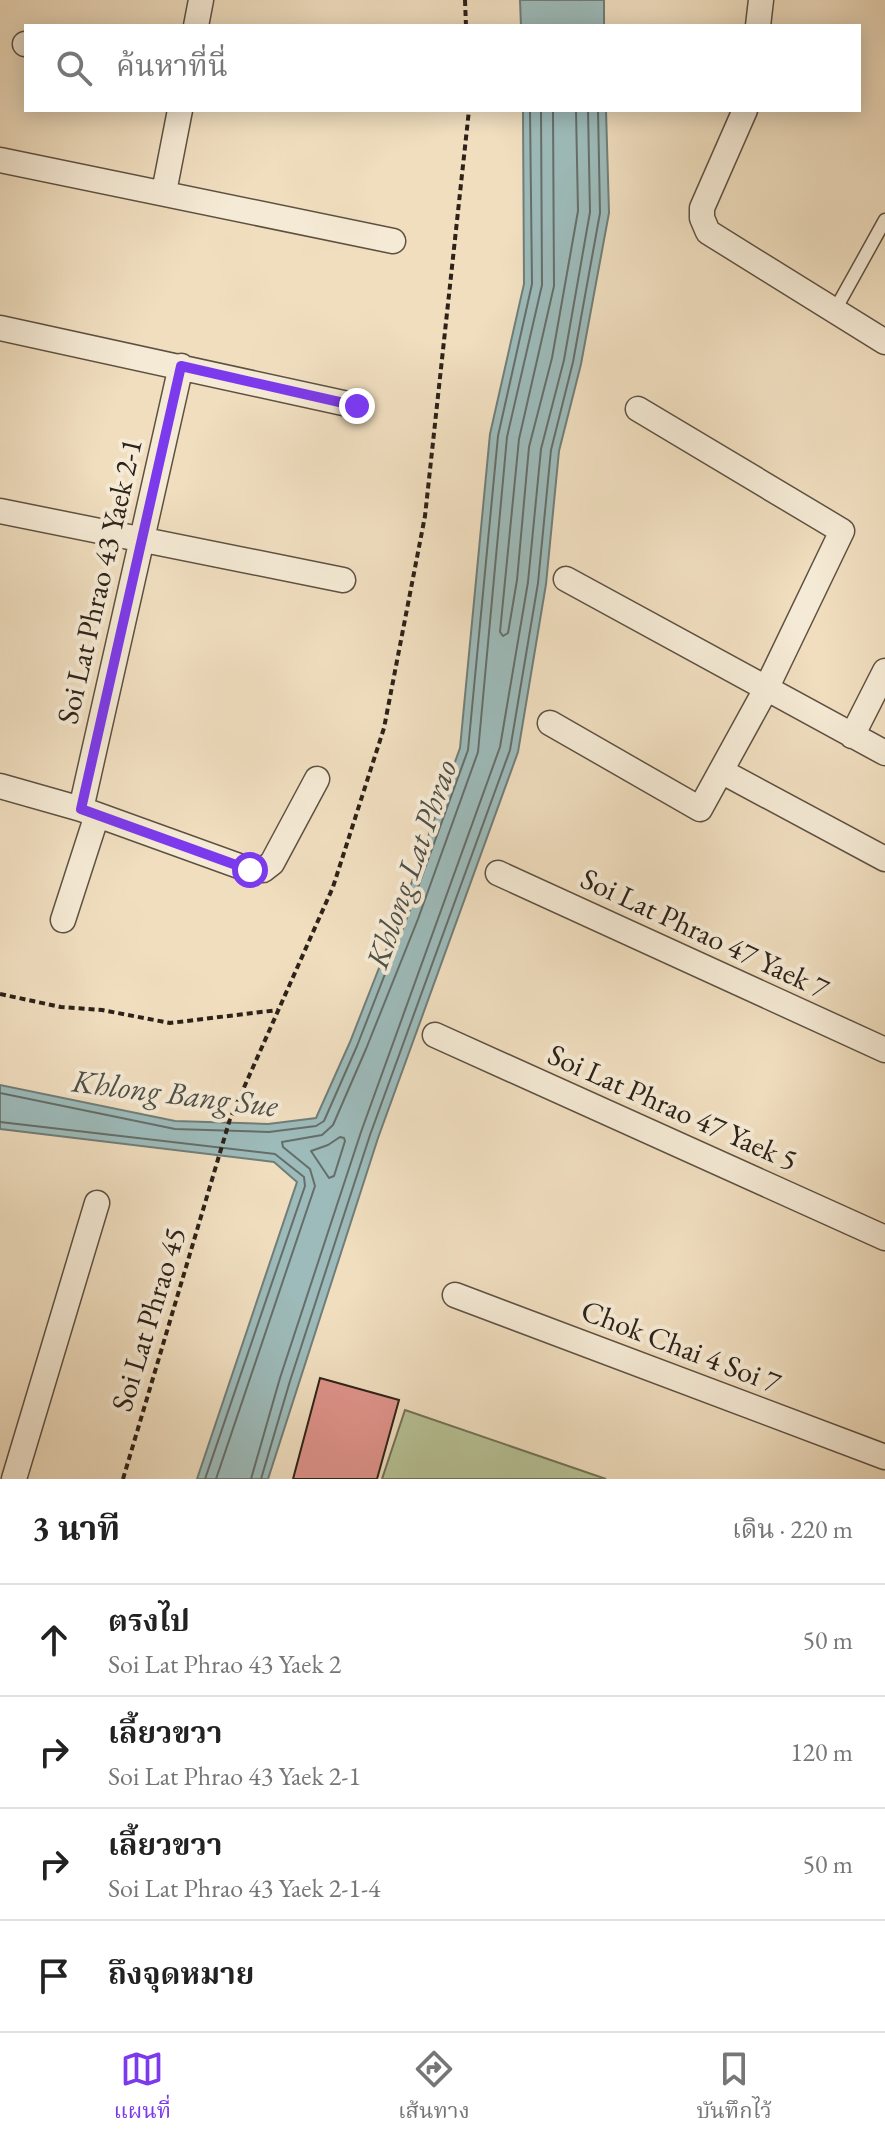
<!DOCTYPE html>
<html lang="th">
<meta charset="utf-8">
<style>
:root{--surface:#fff;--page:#f6f6f6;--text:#222;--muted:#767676;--line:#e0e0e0;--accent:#7c3aed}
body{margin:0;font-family:"EB Garamond","Noto Serif Thai",serif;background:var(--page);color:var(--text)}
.stop{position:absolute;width:24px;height:24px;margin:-18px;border:6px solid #7c3aed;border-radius:50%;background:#fff}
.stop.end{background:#7c3aed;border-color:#fff;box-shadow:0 2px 8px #0008}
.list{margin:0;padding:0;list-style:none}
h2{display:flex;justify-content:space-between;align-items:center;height:104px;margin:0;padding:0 32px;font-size:34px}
h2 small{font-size:26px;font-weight:400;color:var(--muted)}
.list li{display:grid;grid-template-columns:52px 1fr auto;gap:24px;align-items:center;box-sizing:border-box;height:112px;padding:0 32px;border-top:2px solid var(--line)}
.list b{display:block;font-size:30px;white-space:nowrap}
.list p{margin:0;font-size:26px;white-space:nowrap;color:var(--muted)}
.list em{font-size:26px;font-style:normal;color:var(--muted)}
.icon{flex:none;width:44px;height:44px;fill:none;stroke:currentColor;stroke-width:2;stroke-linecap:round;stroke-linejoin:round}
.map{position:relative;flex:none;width:885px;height:1479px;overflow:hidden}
.search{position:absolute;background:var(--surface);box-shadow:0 4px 20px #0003;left:24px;right:24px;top:24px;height:88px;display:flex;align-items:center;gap:20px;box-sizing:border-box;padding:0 28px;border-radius:0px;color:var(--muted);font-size:30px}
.sheet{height:552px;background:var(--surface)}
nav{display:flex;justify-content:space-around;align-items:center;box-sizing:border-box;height:112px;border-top:2px solid var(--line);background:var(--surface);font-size:22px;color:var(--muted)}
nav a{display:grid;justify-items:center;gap:4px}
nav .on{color:var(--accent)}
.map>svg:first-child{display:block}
</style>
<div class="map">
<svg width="885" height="1479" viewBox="0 0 885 1479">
<rect width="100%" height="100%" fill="#f0debf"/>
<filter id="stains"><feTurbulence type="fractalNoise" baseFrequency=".0025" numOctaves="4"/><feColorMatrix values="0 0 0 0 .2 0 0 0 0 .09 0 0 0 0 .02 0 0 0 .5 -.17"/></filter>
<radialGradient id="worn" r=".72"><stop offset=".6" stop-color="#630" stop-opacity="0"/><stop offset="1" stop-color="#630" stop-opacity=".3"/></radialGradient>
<path fill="#b6c295" stroke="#727257" stroke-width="2" d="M 405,1410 L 606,1479 L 382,1479 Z"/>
<path fill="#9dbbba" stroke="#707e7a" stroke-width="2" d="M 520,0 L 604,0 L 604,26 L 521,26 Z
M 523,110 L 606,110 L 609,213 L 581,364 L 559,451 L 546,584 L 518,752 L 378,1138 L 268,1479 L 197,1479 L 297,1182 L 274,1162 L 0,1129 L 0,1085 L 175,1121 L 268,1124 L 316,1118 L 350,1042 L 401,912 L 460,748 L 490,434 L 524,284 Z"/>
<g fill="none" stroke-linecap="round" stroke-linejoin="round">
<path stroke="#656e6a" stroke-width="2" d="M 553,110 L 554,286 L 519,439 L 500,632 L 503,636 L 508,633 L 517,580 L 529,447 L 552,358 L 578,211 L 576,110
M 0,1093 L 175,1129 L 269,1132 L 316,1126 L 324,1121 L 357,1046 L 408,915 L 468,750 L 498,436 L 532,284 L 530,110
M 0,1122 L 275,1154 L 304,1177 L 305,1186 L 205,1479
M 340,1137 L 344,1138 L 345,1141 L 334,1176 L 329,1178 L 311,1151 L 328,1145 Z
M 216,1479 L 315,1186 L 310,1169 L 283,1147 L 282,1142 L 322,1135 L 333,1125 L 366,1049 L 418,919 L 478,752 L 507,437 L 542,285 L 541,110
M 251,1479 L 280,1378 L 361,1132 L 500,747 L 528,582 L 541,449 L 564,360 L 590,212 L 588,110
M 261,1479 L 290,1381 L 370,1135 L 510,750 L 538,583 L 551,450 L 573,362 L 600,213 L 598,110"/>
</g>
<path fill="#df938b" stroke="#2d2219" stroke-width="2" d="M 320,1378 L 399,1400 L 377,1479 L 293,1479 Z"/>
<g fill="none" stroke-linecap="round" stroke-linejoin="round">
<defs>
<path id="lane" d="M 835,310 L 885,220"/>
<path id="street" d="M 196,26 L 201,0
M 758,26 L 761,0
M 25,44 L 26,44
M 745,110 L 702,208 L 702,218 L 708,232 L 885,342
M 0,160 L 393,241
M 164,192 L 180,110
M 0,328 L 357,406
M 0,511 L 343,580
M 566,579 L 885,753
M 550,723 L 700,809 L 766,689 L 842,531 L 638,409
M 852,736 L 885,671
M 721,771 L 885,859
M 0,786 L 81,809 L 250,870 L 263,870 L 272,863 L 317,779
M 81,809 L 181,366
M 498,873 L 885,1050
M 63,920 L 97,815
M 435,1035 L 885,1238
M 455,1295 L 885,1457
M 14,1479 L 97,1203"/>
</defs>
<use href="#lane" stroke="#5e5142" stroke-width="15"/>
<use href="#street" stroke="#5e5142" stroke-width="27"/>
<path stroke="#2d2219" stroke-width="4" stroke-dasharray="6 4" stroke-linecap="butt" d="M 465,0 L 466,26
M 0,994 L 61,1007 L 102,1010 L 170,1023 L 278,1010
M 123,1479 L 230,1119 L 333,887 L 384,728 L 425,516 L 469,110"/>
<use href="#lane" stroke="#f5ead5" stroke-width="12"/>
<use href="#street" stroke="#f5ead5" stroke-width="24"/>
</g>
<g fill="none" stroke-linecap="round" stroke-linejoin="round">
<path stroke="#7c3aed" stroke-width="10" d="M 250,870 L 81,809 L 181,366 L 357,406"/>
</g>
<g text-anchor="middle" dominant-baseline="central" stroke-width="8" stroke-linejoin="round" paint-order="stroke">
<g font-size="30" fill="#2d2219" stroke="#f5ead5">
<text transform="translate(99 581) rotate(-77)">Soi Lat Phrao 43 Yaek 2-1</text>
<text transform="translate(705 933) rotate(25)">Soi Lat Phrao 47 Yaek 7</text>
<text transform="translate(673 1107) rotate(24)">Soi Lat Phrao 47 Yaek 5</text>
<text transform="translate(148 1319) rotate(-73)">Soi Lat Phrao 45</text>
<text transform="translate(681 1346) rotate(21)">Chok Chai 4 Soi 7</text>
</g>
<g font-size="32" font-style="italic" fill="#4f5049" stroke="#f5ead5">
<text transform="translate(411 864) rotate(-71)">Khlong Lat Phrao</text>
<text transform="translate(175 1093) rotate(7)">Khlong Bang Sue</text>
</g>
</g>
<rect width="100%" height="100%" filter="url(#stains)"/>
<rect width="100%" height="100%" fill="url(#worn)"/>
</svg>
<div class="stop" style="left:250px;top:870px"></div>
<div class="stop end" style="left:357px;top:406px"></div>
<div class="search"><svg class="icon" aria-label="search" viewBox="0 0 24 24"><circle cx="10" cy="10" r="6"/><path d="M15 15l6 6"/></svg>ค้นหาที่นี่</div>
</div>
<section class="sheet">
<h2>3 นาที<small>เดิน · 220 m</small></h2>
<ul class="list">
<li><svg class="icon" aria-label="ahead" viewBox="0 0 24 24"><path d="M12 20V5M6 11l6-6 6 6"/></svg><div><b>ตรงไป</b><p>Soi Lat Phrao 43 Yaek 2</p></div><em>50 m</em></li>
<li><svg class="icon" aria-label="right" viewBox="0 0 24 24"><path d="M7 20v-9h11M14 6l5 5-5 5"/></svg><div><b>เลี้ยวขวา</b><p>Soi Lat Phrao 43 Yaek 2-1</p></div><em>120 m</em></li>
<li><svg class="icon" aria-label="right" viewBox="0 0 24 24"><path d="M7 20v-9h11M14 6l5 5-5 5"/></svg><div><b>เลี้ยวขวา</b><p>Soi Lat Phrao 43 Yaek 2-1-4</p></div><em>50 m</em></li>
<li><svg class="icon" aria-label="arrive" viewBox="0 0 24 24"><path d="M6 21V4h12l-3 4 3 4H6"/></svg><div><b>ถึงจุดหมาย</b></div></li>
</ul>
</section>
<nav>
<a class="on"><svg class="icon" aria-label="map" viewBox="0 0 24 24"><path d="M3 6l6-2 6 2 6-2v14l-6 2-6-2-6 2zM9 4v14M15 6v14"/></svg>แผนที่</a>
<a><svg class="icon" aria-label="directions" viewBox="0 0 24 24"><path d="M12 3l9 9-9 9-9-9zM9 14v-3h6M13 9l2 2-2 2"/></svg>เส้นทาง</a>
<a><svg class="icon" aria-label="saved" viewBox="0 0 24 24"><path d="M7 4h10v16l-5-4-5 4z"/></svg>บันทึกไว้</a>
</nav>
